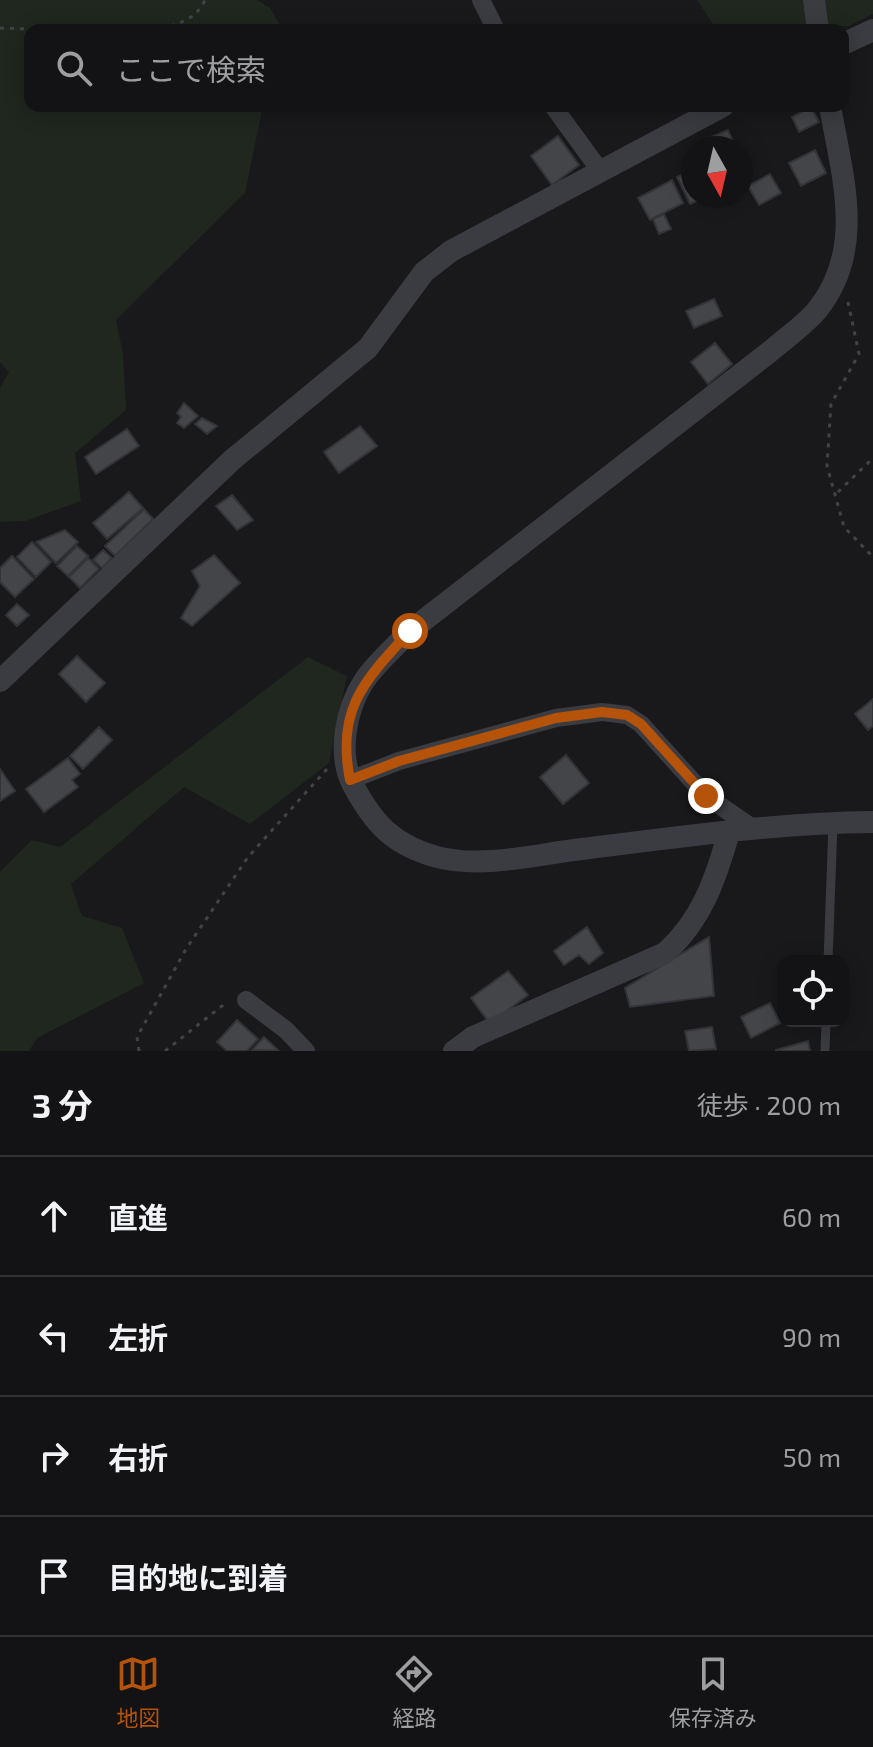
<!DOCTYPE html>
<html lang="ja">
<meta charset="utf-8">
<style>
:root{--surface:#131315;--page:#1c1c1e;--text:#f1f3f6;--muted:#9d9ea0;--line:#323234;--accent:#b45309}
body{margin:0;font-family:"Exo 2","Noto Sans JP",sans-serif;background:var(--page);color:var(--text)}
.controls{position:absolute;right:24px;bottom:24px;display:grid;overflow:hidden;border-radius:16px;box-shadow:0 4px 20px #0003}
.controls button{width:72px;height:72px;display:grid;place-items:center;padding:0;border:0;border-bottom:2px solid var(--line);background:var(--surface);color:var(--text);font:40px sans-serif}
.compass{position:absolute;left:681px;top:136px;width:72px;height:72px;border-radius:50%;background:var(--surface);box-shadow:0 4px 20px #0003;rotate:172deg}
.stop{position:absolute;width:24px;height:24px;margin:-18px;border:6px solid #b45309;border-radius:50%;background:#fff}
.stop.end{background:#b45309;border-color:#fff;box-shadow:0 2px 8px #0008}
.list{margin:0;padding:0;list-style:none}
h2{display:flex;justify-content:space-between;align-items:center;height:104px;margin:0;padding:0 32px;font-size:34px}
h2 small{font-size:26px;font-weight:400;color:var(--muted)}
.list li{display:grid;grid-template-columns:52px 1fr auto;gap:24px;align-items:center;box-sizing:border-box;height:120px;padding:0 32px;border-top:2px solid var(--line)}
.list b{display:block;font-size:30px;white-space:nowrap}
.list em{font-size:26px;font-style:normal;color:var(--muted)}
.icon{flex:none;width:44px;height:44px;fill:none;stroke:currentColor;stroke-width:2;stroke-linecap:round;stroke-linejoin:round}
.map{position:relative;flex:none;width:873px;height:1051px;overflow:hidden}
.search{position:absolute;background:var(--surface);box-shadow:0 4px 20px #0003;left:24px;right:24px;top:24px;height:88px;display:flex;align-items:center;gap:20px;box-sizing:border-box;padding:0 28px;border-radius:16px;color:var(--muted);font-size:30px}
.sheet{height:584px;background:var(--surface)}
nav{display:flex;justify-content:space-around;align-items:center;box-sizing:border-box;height:112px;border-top:2px solid var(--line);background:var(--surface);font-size:22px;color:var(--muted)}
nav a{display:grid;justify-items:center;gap:4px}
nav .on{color:var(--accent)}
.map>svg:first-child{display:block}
</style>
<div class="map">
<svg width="873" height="1051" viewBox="0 0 873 1051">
<rect width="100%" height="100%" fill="#19191c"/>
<path fill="#1f271f" d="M 0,0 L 257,0 L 270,8 L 280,25 L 279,30 L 30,30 L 30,106 L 263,106 L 245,193 L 116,320 L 123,354 L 126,410 L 75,453 L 81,501 L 25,521 L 0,522 L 0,388 L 9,372 L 0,362 Z
M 697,0 L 873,0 L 873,14 L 849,26 L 717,30 Z
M 308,657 L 347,676 L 329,763 L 250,824 L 184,787 L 71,884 L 82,916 L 122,928 L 144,983 L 37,1038 L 29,1051 L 0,1051 L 0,872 L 32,840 L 60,847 Z"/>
<path fill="#434549" stroke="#333438" stroke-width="2" d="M 811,107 L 819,122 L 799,132 L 792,117 Z
M 728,130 L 736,148 L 716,148 L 711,137 Z
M 558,136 L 579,165 L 552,185 L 531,156 Z
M 815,150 L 826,173 L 801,186 L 789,163 Z
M 693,170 L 693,196 L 708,196 L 690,204 L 677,177 Z
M 770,174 L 781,193 L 759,205 L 748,186 Z
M 672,180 L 683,203 L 650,220 L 638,198 Z
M 664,214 L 671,229 L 659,234 L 653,219 Z
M 714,299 L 722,316 L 694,328 L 686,311 Z
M 715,343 L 732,364 L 708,384 L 691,362 Z
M 184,403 L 198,416 L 184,428 L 177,423 L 181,417 L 177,413 Z
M 202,418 L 217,426 L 207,434 L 195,424 Z
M 360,426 L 377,446 L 339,473 L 324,452 Z
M 127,429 L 139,446 L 96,474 L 85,457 Z
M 129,492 L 143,508 L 107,539 L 93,523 Z
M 232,495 L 253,520 L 237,530 L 216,506 Z
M 144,509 L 153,519 L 115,556 L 105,546 Z
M 65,530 L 78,542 L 56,563 L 36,542 Z
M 32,542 L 51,562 L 36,577 L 17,557 Z
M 77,546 L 88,556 L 68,576 L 57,566 Z
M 103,550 L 112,558 L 102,568 L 93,560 Z
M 214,555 L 240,583 L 192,626 L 181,618 L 200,586 L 192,571 Z
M 12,556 L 34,579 L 15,597 L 0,582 L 0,568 Z
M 88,558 L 99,569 L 80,588 L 69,577 Z
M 17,604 L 29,615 L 17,626 L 6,615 Z
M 77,656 L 105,683 L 86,702 L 59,674 Z
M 873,699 L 873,726 L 868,730 L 855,714 Z
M 99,727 L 112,740 L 83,769 L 70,756 Z
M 566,755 L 589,783 L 563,804 L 540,777 Z
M 68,758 L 80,774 L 72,780 L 78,787 L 44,812 L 26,789 Z
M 0,769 L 15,791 L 0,801 Z
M 587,927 L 603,953 L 589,964 L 579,955 L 564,965 L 554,951 Z
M 709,937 L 714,996 L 630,1007 L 625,988 Z
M 508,971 L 528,995 L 490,1024 L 471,998 Z
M 770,1003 L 780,1023 L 751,1038 L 741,1017 Z
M 237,1020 L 258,1039 L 247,1051 L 227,1051 L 217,1042 Z
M 712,1027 L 716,1049 L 689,1051 L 685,1031 Z
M 264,1037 L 279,1051 L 252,1050 Z
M 808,1041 L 810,1051 L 776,1051 L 776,1050 Z"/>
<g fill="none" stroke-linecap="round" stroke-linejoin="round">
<path stroke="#404348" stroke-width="3" stroke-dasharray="4 6" stroke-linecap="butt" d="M 0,28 L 57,30
M 151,30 C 174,25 194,23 205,0
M 848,302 L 859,354 L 831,404 L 827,466 L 844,527 L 873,557
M 838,492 L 873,458
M 139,1051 L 137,1037 L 186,949 L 248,857 L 327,769
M 165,1051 L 227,1002"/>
<path stroke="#3a3c41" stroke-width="9" d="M 828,961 L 833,824
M 825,1051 L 826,1021"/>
<path stroke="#3a3c41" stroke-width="18" d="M 481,0 L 496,30
M 553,106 L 601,172
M 350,780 L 399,761 L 556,718 L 602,712 L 627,715 L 641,724 L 706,796 L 754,829
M 246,1000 L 286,1030 L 306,1051"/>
<path stroke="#3a3c41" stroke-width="22" d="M 814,0 L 818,30
M 843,44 L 873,30
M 830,106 C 842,176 866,248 818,309 C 806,324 787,337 772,350 L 410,631 C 395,647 376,663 364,681 C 346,709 337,754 353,785 C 374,824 393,845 437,857 C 483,869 537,854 582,849 C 679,837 776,823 873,822
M 0,681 L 232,460 L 368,348 L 424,272 L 451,251 L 723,106
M 454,1051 L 473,1037 L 665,953 C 702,920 716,878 729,832"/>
</g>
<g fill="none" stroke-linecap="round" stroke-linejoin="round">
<path stroke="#b45309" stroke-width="10" d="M 410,631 C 364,681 336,709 350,780 L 399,761 L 556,718 L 602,712 L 627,715 L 641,724 L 706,796"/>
</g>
</svg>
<div class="controls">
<button><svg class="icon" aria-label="locate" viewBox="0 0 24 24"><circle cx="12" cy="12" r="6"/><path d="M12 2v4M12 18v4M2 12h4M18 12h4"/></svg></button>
</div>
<svg class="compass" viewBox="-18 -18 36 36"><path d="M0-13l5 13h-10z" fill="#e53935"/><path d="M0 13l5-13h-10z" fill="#9d9ea0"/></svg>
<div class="stop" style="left:410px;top:631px"></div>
<div class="stop end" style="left:706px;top:796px"></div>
<div class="search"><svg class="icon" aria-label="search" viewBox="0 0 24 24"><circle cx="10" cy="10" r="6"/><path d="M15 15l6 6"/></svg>ここで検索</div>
</div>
<section class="sheet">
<h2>3 分<small>徒歩 · 200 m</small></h2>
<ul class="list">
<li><svg class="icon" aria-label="ahead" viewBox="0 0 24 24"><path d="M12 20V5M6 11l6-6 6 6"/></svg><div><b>直進</b></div><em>60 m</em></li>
<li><svg class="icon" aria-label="left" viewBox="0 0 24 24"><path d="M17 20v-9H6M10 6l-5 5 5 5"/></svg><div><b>左折</b></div><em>90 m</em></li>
<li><svg class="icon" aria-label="right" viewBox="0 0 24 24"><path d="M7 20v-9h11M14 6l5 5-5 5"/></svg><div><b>右折</b></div><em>50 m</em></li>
<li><svg class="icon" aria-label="arrive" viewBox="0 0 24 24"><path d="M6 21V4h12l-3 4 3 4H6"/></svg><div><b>目的地に到着</b></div></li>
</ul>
</section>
<nav>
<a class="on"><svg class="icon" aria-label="map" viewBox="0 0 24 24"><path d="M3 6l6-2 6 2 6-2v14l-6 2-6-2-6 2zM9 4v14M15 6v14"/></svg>地図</a>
<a><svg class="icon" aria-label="directions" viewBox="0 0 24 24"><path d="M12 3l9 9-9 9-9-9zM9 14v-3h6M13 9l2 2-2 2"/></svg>経路</a>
<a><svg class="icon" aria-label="saved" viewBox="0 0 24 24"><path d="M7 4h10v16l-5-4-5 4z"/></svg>保存済み</a>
</nav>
